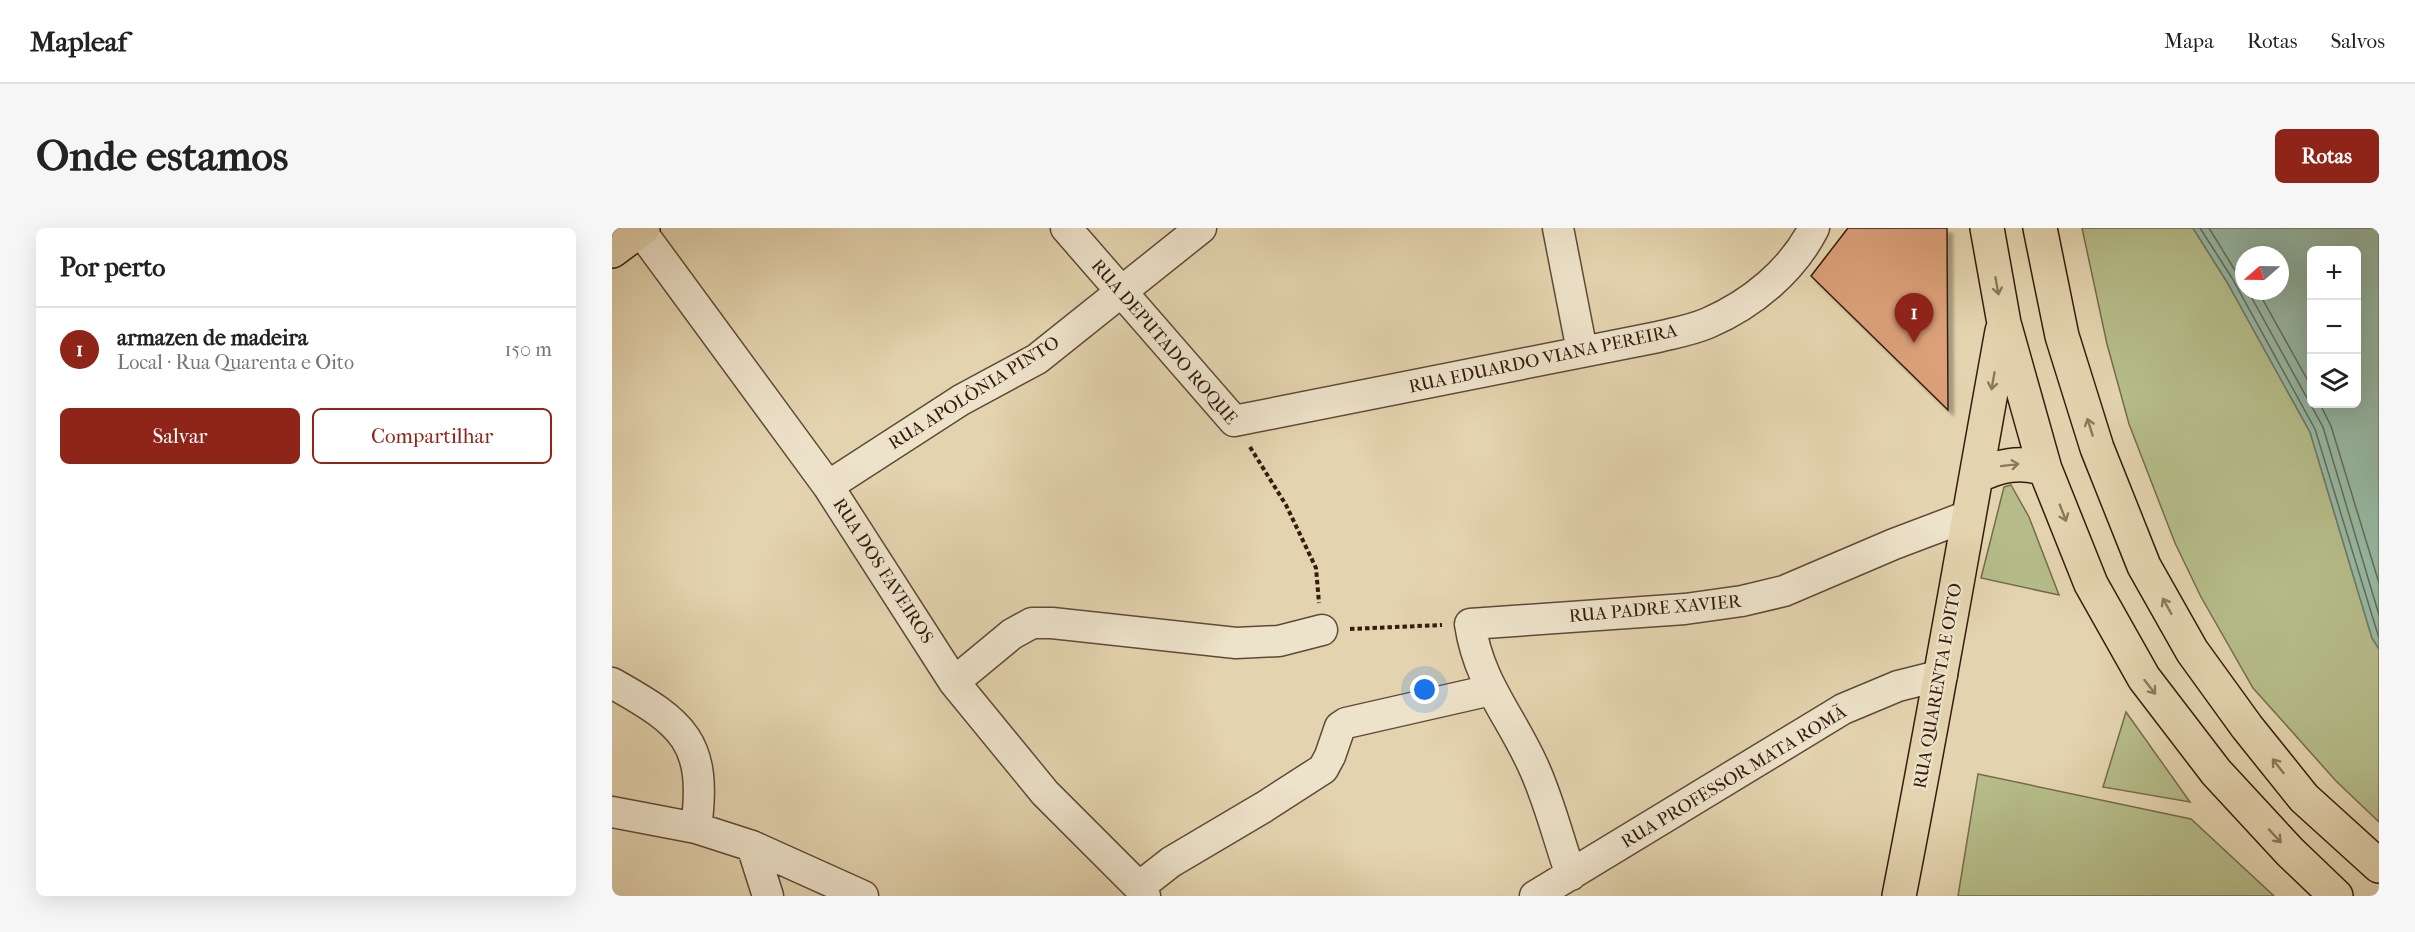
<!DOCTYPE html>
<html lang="pt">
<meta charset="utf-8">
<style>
:root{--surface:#fff;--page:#f6f6f6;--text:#222;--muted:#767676;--line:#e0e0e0;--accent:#8f2418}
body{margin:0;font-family:"IM FELL French Canon",serif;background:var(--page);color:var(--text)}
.controls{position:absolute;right:18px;top:18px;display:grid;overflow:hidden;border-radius:9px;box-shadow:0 6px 24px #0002}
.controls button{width:54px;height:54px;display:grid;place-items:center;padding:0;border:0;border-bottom:2px solid var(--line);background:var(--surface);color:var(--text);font:30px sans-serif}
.compass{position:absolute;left:1623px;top:18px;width:54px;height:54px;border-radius:50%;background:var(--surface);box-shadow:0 6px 24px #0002;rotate:250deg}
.you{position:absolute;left:813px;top:462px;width:21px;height:21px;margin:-15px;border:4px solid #fff;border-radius:50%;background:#1a73e8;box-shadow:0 0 0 9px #1a73e833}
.badge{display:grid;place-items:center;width:39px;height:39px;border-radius:50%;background:var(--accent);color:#fff;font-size:20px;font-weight:700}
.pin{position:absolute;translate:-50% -50px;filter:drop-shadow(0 2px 3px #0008)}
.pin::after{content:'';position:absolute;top:32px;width:21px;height:18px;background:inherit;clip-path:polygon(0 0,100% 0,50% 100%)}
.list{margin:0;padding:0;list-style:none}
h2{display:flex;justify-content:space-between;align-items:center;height:78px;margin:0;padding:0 24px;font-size:26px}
h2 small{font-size:20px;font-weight:400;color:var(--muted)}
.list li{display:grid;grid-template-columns:39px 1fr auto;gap:18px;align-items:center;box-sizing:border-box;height:84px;padding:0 24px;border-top:2px solid var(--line)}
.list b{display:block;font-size:22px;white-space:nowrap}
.list p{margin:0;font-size:20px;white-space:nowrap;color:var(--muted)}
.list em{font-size:20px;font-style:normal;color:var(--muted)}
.actions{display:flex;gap:12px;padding:18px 24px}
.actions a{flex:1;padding:14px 0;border:2px solid var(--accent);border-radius:9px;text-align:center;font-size:21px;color:var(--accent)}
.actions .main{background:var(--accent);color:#fff}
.icon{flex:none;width:33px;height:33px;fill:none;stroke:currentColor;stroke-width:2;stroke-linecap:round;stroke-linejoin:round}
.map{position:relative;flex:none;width:1767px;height:668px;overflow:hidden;border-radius:9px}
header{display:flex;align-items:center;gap:36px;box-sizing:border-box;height:84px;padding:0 30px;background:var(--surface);border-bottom:2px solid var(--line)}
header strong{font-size:28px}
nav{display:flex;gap:33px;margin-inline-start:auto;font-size:21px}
.intro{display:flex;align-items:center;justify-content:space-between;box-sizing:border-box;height:144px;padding:0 36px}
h1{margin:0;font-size:42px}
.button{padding:15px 27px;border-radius:9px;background:var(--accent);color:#fff;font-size:21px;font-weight:700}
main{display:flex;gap:36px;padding:0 36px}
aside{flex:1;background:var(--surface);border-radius:9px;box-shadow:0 6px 24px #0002}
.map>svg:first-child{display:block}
</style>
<header>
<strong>Mapleaf</strong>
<nav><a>Mapa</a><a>Rotas</a><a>Salvos</a></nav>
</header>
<div class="intro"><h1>Onde estamos</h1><a class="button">Rotas</a></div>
<main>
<aside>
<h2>Por perto<small></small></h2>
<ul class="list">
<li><span class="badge">1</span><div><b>armazen de madeira</b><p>Local · Rua Quarenta e Oito</p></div><em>150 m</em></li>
</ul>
<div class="actions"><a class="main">Salvar</a><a>Compartilhar</a></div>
</aside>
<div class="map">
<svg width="1767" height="668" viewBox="0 0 1767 668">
<defs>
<filter id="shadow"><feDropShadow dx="5.5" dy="5.5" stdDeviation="1.5" flood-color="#0004"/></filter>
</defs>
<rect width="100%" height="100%" fill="#e3d3ae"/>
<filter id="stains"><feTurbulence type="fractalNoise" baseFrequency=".00333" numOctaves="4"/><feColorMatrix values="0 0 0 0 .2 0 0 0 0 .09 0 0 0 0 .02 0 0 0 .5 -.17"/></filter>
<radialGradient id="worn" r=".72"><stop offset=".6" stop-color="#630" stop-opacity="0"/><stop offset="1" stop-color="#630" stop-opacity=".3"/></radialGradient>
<path fill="#b5bc89" stroke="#756c4c" stroke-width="1.5" d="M 1470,0 L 1581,0 L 1615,54 L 1698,204 L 1760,410 L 1767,421 L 1767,594 L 1724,553 L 1641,460 L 1589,369 L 1563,315 L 1517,196 L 1495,116 Z
M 1399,257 L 1417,289 L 1447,367 L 1369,350 L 1392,259 Z
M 1514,484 L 1578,574 L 1491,559 Z
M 1366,546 L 1579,591 L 1662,668 L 1346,668 Z"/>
<path fill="#96b9a5" stroke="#6f7a69" stroke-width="1.5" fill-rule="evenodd" d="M 1581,0 L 1767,0 L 1767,421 L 1760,410 L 1698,204 L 1615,54 ZM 1700,22 L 1744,22 L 1744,176 L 1700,176 ZM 1632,27 L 1668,27 L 1668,63 L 1632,63 Z"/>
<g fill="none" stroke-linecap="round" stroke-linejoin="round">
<path stroke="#666a5a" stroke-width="1.5" d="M 1588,0 L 1620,50 L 1703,201 L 1767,410
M 1597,0 L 1632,57
M 1636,63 L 1711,199 L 1767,387
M 1646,63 L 1700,160
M 1708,176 L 1719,198 L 1767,355"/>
</g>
<path fill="#dba079" stroke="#351c0f" stroke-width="1.5" filter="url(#shadow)" d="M 1236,0 L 1335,0 L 1336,182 L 1199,48 Z"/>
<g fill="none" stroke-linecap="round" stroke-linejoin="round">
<defs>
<path id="minor" d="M 454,0 L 622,193 L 1046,109 C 1062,105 1080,102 1096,95 C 1140,76 1180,43 1202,0
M 946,0 L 970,123
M 28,2 L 216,258 L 342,454 L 433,565 L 527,659 L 533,668
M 216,258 L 349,172 L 425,131 L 589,0
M 342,454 L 400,406 L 420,395 L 440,395 L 624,415 L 667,413 L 710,402
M 0,455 C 71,495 96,513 84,600
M 0,584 L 84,600 L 140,618 L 251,668
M 140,618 L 156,668
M 959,647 C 947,613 938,576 923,542 C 900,489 867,456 858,396 L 1073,381 L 1130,373 L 1172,363 L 1282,316 L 1356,288
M 527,659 L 559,634 L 652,579 L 711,541 L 718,528 L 728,499 L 734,495 L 879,462
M 923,668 L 1231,481 L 1286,458 L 1330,447"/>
<path id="major" d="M 1375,0 L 1392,95 L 1433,241 L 1479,356 L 1532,450 L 1604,544 L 1678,624 L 1724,668
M 1428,0 L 1450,108 L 1485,220 L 1532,338 L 1580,423 L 1635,499 L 1692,570 L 1767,638
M 0,23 L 31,0
M 1364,249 C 1387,237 1408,233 1433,241
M 1287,668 C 1324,480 1356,291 1390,103"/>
</defs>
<use href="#minor" stroke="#604a37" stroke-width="33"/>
<use href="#major" stroke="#351c0f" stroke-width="36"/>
<path stroke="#351c0f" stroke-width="4" stroke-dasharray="4.5 3" stroke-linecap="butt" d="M 638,219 L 674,277 L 704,340 L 707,375
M 738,401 L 830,397"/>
<use href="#minor" stroke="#ede2ca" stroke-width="30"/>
<use href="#major" stroke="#e3d3ae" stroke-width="33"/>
</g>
<defs><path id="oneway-shaft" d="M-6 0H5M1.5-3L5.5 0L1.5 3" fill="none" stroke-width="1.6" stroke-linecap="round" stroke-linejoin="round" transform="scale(1.5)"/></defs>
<g stroke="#8c785e">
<use href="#oneway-shaft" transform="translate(1385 58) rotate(80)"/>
<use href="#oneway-shaft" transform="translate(1381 153) rotate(100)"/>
<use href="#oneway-shaft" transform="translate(1478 199) rotate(-107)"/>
<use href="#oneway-shaft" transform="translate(1398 237) rotate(-7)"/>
<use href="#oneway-shaft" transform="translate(1451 285) rotate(69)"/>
<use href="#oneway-shaft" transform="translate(1555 378) rotate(-119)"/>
<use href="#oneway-shaft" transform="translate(1538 459) rotate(52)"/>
<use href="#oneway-shaft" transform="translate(1666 538) rotate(-128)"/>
<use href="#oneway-shaft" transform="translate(1663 608) rotate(47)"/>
</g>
<g text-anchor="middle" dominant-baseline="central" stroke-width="4.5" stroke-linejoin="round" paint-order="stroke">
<g font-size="18" fill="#351c0f" stroke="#ede2ca">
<text transform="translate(552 114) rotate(49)">RUA DEPUTADO ROQUE</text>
<text transform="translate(931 131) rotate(-12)">RUA EDUARDO VIANA PEREIRA</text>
<text transform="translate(362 165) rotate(-32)">RUA APOLÔNIA PINTO</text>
<text transform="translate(271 343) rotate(57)">RUA DOS FAVEIROS</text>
<text transform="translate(1043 381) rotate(-5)">RUA PADRE XAVIER</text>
<text transform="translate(1326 458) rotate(-80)">RUA QUARENTA E OITO</text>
<text transform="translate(1122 549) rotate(-31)">RUA PROFESSOR MATA ROMÃ</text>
</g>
</g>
<rect width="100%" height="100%" filter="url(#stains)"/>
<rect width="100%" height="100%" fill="url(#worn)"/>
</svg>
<div class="controls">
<button>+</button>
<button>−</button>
<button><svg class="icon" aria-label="layers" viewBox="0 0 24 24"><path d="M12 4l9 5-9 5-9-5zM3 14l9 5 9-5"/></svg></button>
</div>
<svg class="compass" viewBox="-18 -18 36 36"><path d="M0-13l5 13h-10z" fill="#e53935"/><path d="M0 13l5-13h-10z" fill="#767676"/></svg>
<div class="you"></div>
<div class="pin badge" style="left:1302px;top:115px">1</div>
</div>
</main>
